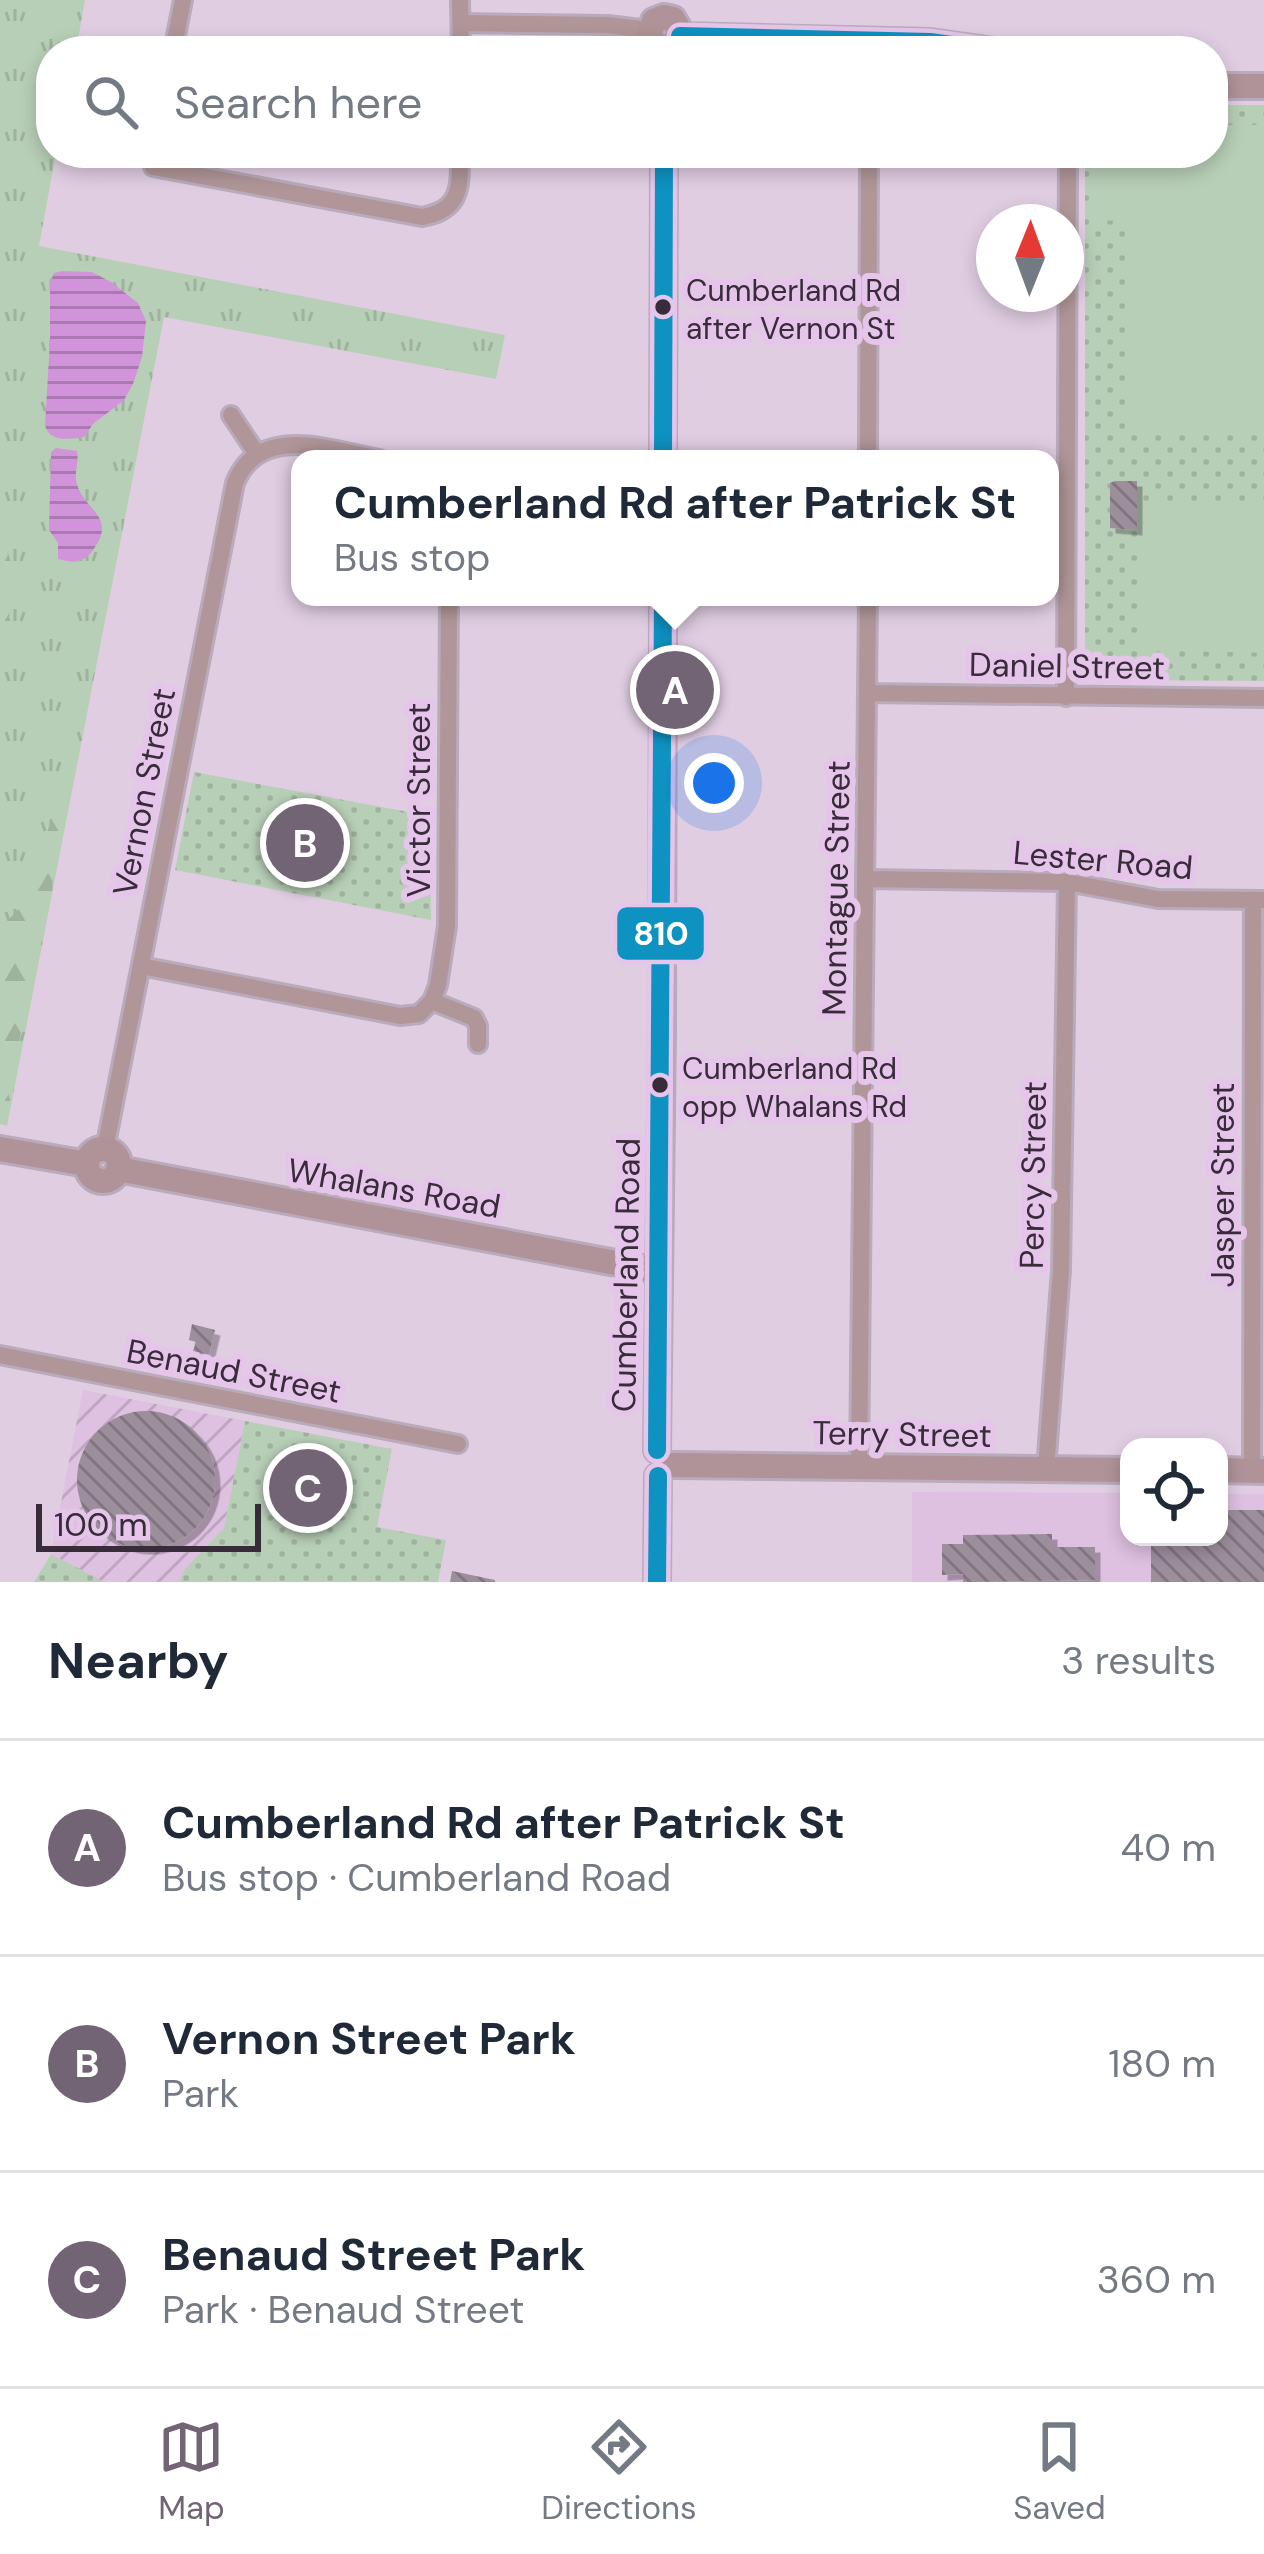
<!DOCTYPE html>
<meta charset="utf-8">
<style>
:root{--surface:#fff;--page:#f6f6f7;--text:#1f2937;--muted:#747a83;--line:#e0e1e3;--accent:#736475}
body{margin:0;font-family:"DM Sans",sans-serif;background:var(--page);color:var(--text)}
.controls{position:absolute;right:36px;bottom:36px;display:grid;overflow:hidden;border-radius:24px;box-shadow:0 6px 18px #0003}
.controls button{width:108px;height:108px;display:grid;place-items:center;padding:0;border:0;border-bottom:3px solid var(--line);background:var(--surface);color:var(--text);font:60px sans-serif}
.compass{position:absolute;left:976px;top:204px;width:108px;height:108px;border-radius:50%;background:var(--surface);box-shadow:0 6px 18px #0003;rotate:1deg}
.scale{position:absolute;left:36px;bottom:30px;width:225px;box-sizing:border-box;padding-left:12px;border:6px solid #382b3a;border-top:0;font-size:33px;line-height:42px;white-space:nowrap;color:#382b3a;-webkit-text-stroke:9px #e6c5ea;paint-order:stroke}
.you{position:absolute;left:714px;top:783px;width:42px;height:42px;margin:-30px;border:9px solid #fff;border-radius:50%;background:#1a73e8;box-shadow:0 0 0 18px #1a73e833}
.badge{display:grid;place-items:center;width:78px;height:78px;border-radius:50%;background:var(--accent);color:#fff;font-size:39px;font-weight:700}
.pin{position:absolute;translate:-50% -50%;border:6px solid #fff;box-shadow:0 3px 12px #0006}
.popup{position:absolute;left:291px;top:450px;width:768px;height:156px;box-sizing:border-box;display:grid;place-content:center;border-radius:24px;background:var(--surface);filter:drop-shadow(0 3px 9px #0005);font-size:39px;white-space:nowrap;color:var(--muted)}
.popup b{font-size:45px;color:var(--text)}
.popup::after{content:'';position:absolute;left:50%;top:100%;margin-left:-24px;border:24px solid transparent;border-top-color:var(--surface)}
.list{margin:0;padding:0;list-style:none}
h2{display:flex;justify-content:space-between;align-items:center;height:156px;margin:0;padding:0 48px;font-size:51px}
h2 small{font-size:39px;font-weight:400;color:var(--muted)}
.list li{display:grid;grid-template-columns:78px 1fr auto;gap:36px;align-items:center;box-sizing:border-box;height:216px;padding:0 48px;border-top:3px solid var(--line)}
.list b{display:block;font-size:45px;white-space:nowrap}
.list p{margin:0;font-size:39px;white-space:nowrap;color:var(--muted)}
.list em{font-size:39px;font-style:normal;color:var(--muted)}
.icon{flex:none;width:66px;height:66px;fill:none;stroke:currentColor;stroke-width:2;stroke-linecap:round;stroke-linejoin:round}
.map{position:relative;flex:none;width:1264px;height:1582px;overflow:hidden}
.search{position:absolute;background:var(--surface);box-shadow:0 6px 18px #0003;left:36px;right:36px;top:36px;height:132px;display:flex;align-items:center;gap:30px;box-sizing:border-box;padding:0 42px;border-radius:48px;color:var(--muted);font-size:45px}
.sheet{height:804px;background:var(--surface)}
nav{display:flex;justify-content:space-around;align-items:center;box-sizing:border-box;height:168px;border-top:3px solid var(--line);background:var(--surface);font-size:33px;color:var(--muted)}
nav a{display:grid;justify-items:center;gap:6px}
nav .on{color:var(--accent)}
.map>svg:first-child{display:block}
</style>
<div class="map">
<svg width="1264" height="1582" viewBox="0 0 1264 1582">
<defs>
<pattern id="industrial-furrows" width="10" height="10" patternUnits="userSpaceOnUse" patternTransform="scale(3)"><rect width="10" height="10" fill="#dec0e1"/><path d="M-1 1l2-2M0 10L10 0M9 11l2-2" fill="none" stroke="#bfa5c2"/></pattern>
<pattern id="grass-tufts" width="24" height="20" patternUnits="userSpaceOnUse" patternTransform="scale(3)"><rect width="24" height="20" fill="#b8cfb7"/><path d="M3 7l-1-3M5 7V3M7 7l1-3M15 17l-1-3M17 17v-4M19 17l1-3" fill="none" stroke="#9fb29e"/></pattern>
<pattern id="forest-firs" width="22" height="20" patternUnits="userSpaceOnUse" patternTransform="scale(3)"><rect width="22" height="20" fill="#b8cfb7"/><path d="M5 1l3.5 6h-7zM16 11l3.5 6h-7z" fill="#9fb29e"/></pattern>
<pattern id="park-dots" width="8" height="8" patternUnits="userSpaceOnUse" patternTransform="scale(3)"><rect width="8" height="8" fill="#b8cfb7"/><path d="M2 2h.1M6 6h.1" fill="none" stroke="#9fb29e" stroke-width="1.8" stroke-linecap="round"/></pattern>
<pattern id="water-rules" width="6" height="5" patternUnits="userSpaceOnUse" patternTransform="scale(3)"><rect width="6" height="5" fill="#d194da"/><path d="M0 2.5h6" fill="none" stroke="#ab79b2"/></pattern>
<pattern id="building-back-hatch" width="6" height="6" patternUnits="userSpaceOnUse" patternTransform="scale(3)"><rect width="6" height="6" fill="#9d8e9c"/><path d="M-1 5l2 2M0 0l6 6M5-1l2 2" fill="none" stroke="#817480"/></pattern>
<filter id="shadow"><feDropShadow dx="5.5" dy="5.5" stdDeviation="0" flood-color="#0004"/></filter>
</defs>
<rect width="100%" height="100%" fill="#e0cde2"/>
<path fill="#dec0e1" d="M 912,1492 L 1129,1493 L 1129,1537 L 1219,1537 L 1219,1494 L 1264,1494 L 1264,1582 L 912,1582 Z"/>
<path fill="url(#industrial-furrows)" d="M 83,1390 L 245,1421 L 224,1528 L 185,1569 L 179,1582 L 104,1582 L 51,1554 Z"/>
<path fill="url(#grass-tufts)" d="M 0,0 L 85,0 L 76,51 L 51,51 L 51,153 L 56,153 L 39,246 L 505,335 L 496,379 L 164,317 L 7,1126 L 0,1124 Z"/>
<path fill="url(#forest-firs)" d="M 0,491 L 12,589 L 0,703 Z
M 79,751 L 6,1106 L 0,1112 L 0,929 L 24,903 L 73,753 Z"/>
<path fill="url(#park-dots)" d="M 1213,105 L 1264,105 L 1264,681 L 1094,680 L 1085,673 L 1085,153 L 1213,153 Z
M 194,772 L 430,816 L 431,920 L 175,870 Z
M 245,1421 L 392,1449 L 377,1527 L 446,1540 L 438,1582 L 179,1582 L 185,1569 L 224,1528 Z
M 51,1554 L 104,1582 L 34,1582 Z"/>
<path fill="#b8cfb7" d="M 1213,125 L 1264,125 L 1264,432 L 1127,431 L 1129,153 L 1213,153 Z
M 1090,153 L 1125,153 L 1125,221 L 1090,220 Z
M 1144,502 L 1264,505 L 1264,653 L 1140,650 Z"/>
<path fill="url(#water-rules)" d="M 63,271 L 92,272 L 111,282 L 138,303 L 146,321 L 142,357 L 133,384 L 124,400 L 93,424 L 84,437 C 70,439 49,443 45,425 L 50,341 L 50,282 L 54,273 Z
M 56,448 L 77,451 C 79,461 75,470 76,480 C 81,510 119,515 93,550 C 84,563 74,563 58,559 L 58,543 L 49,530 L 51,452 Z"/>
<path fill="url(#building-back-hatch)" filter="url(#shadow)" d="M 1115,481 L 1137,481 L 1137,530 L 1110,528 L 1110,483 Z
M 192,1324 L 215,1330 L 209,1355 L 193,1351 L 196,1342 L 189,1340 Z
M77 1480a69 69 0 1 1 138 0a69 69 0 1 1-138 0Z
M 1219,1510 L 1264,1510 L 1264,1582 L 1151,1582 L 1151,1537 L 1219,1537 Z
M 1052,1534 L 1052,1547 L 1095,1547 L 1095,1580 L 963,1582 L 963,1574 L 942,1575 L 942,1544 L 963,1544 L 963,1535 Z
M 452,1571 L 495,1580 L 495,1582 L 450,1582 Z"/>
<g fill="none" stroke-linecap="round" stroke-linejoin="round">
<defs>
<path id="street" d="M 460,0 L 461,51
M 461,23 L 608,25 L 649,30
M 173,51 L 183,0
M 155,153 L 153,167 L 422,217 C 462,210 460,186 460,153
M 231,415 L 257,454
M 868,459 L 869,153
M 868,693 L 1264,698
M 1066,697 L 1068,153
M 865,879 L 1067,882 L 1158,899 L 1263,900
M 141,966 L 400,1016 L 419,1014 L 432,1001 L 438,985 L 447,926 L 449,597
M 432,1001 L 474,1018 L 478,1026 L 478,1044
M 105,1149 L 235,483 C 259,423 331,450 379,459
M 0,1355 L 458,1444
M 859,1467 L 868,597
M 1046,1469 L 1061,1270 L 1067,882
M 1252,1470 L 1253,900"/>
<path id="secondary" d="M 664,17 L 673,19 L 680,31 L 674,45 L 665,48
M 664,17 L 654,21 L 649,35 L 653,43 L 665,48
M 680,36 L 930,42 L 994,51
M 1213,86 L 1264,86
M 663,459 L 664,153
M87 1165a16 16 0 1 1 32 0a16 16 0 1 1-32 0Z
M 0,1149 L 87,1164
M 118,1169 L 658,1271
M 657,1450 L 662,1030 L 663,597
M 674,1465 L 1129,1470
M 1219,1470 L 1264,1471
M 657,1582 L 658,1476"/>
</defs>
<use href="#street" stroke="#b9abbb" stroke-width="22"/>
<use href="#secondary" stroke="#b9abbb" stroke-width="30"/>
<use href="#street" stroke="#b09698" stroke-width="16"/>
<use href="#secondary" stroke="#af9399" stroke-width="24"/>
<defs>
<path id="bus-1" d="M 680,36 L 930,42 L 994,51
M 663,459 L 664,153
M 657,1450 L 663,597
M 657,1582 L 658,1476"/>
</defs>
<use href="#bus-1" stroke="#e6c5ea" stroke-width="27"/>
<use href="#bus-1" stroke="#0e92c2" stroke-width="18"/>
</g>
<g fill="#382b3a" stroke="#e6c5ea" stroke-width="4.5">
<circle cx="663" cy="307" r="10"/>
<circle cx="660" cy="1085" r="10"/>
</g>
<g text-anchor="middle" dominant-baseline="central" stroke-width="12" stroke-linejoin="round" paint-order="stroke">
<g font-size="30" fill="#382b3a" stroke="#e6c5ea" text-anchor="start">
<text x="686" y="290">Cumberland Rd<tspan x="686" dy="38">after Vernon St</tspan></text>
<text x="682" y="1068">Cumberland Rd<tspan x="682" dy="38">opp Whalans Rd</tspan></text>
</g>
<g font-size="33" fill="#382b3a" stroke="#e6c5ea">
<text transform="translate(1067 666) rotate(1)">Daniel Street</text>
<text transform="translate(144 792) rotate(-79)">Vernon Street</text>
<text transform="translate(418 800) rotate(-90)">Victor Street</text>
<text transform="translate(1103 860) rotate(5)">Lester Road</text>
<text transform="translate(836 888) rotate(-89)">Montague Street</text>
<text transform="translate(1033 1175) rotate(-89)">Percy Street</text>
<text transform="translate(1222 1185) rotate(-90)">Jasper Street</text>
<text transform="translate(394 1188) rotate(10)">Whalans Road</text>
<text transform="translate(626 1275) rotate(-89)">Cumberland Road</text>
<text transform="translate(234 1371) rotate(11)">Benaud Street</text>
<text transform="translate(902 1434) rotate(1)">Terry Street</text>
</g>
</g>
<rect stroke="#e6c5ea" stroke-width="4.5" x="615" y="905" width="91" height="57" rx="12" fill="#0e92c2"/>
<g font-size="33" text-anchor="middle" font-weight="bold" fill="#fff">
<text x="661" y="945">810</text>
</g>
</svg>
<div class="controls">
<button><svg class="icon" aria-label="locate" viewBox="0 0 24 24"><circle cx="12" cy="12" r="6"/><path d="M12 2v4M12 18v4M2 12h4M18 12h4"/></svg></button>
</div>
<svg class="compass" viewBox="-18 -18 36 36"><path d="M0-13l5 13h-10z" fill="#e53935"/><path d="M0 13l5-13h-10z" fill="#747a83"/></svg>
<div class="scale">100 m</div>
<div class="you"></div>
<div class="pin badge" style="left:675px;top:690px">A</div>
<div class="popup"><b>Cumberland Rd after Patrick St</b>Bus stop</div>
<div class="pin badge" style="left:305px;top:843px">B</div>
<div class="pin badge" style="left:308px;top:1488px">C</div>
<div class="search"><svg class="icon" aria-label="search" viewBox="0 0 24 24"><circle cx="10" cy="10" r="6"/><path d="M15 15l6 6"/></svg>Search here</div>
</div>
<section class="sheet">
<h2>Nearby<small>3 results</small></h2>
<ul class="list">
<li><span class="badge">A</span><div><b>Cumberland Rd after Patrick St</b><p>Bus stop · Cumberland Road</p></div><em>40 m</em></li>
<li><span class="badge">B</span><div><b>Vernon Street Park</b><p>Park</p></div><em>180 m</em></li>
<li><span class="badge">C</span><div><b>Benaud Street Park</b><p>Park · Benaud Street</p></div><em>360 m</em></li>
</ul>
</section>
<nav>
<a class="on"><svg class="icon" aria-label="map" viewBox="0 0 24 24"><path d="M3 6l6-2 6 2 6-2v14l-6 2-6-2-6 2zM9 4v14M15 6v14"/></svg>Map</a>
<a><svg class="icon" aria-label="directions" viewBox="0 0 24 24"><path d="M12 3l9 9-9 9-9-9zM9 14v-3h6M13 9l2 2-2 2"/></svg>Directions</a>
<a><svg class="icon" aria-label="saved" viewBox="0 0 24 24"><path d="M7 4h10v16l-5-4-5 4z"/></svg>Saved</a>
</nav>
